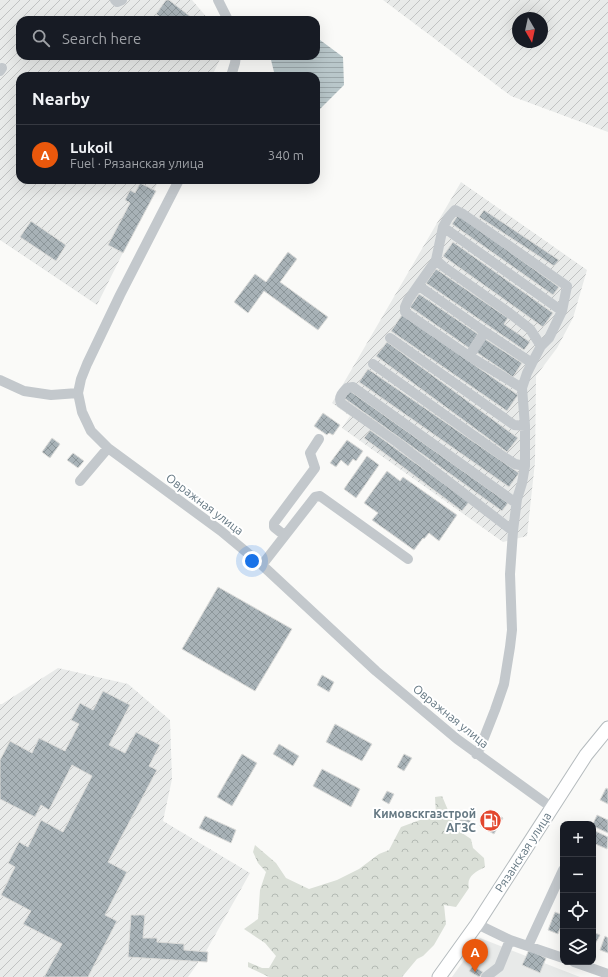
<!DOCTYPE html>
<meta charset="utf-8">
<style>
:root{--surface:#171b24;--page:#242831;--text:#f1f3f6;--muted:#9ea1a6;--line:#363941;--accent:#ea580c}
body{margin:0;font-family:Ubuntu,sans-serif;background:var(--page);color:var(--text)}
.controls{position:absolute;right:12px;bottom:12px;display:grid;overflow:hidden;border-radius:8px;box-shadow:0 4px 16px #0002}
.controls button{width:36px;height:36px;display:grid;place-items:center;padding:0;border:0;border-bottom:1px solid var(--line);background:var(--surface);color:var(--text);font:20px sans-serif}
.compass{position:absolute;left:512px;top:12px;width:36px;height:36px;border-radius:50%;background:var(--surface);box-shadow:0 4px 16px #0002;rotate:171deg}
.you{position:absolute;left:252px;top:561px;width:14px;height:14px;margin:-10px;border:3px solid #fff;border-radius:50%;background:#1a73e8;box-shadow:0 0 0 6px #1a73e833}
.badge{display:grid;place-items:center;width:26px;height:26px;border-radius:50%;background:var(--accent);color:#fff;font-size:13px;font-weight:700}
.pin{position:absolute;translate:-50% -33px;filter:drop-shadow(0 1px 2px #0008)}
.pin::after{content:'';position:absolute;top:21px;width:14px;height:12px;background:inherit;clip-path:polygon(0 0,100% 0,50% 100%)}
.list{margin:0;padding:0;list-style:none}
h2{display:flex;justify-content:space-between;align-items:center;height:52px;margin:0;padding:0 16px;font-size:17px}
h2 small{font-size:13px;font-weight:400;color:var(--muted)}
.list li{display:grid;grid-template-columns:26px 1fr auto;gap:12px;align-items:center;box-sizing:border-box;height:60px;padding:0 16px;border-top:1px solid var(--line)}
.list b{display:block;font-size:15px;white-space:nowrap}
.list p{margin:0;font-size:13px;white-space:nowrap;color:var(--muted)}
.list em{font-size:13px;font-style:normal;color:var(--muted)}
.icon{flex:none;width:22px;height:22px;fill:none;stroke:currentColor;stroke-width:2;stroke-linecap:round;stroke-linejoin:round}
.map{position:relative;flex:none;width:608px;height:977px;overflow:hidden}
.search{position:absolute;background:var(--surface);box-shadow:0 4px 16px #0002;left:16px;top:16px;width:304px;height:44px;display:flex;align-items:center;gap:10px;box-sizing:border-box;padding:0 14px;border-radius:12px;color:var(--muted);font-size:15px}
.panel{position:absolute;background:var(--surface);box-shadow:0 4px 16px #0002;left:16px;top:72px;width:304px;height:112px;border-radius:12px}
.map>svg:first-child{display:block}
</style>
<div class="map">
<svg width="608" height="977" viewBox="0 0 608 977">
<defs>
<pattern id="industrial-furrows" width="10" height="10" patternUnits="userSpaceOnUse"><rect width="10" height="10" fill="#e8eae9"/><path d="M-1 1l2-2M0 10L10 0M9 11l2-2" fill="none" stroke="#c0c2c2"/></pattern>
<pattern id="forest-crowns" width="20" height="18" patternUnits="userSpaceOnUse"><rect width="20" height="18" fill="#dadfd7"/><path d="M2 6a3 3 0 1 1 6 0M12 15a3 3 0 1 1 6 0" fill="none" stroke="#b4bab4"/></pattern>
<pattern id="water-rules" width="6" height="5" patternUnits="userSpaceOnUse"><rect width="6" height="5" fill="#b9c7ca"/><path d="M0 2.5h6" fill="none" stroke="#9aa6a9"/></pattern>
<pattern id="building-cross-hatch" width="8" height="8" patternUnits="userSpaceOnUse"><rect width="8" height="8" fill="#a8b2b7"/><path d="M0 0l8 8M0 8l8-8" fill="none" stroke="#8c969a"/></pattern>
</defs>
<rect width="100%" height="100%" fill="#fafaf8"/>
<path fill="#e8eae9" d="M 480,938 L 580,977 L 452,977 Z"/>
<path fill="url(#industrial-furrows)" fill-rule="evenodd" d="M 0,0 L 192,0 L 209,20 L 20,20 L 20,56 L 220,56 L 220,59 L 212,76 L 20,76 L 20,180 L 159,180 L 97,305 L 0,240 Z
M 383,0 L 608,0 L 608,132 L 511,96 ZM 518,18 L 542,18 L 542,42 L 518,42 Z
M 461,182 L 587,270 L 573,318 L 557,348 L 536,376 L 535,462 L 527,536 L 503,542 L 342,428 L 350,416 L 332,403 Z
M 58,668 L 128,684 L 170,720 L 172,779 L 163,821 L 250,873 L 205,953 L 188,977 L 0,977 L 0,704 L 2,704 Z"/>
<path fill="url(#forest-crowns)" d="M 442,796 L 456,829 L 471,839 L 473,848 L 484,858 L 485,867 C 475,872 466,877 469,888 L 456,907 L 444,905 L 446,924 L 434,945 L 423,956 L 417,959 L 402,977 L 269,977 L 248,967 L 248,962 L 262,968 L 269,968 L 276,956 L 265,943 L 244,929 L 258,919 L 260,890 L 266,872 L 258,863 L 253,852 L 255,845 L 276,863 L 286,878 L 309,889 L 337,880 L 359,869 L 379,854 L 389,850 L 401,827 L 436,814 L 435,797 Z"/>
<path fill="url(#water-rules)" d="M 316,37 L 343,57 L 344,85 L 316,113 L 316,76 L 275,76 L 271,60 L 272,56 L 316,56 Z"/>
<path fill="url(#building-cross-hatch)" stroke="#dcdcda" d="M 166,0 L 169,0 L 195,20 L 165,20 L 156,14 Z
M 140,183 L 156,191 L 123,253 L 108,245 L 130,203 L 125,200 L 130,190 L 135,193 Z
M 484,210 L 559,260 L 554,266 L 479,217 Z
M 458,215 L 559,287 L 553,295 L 452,224 Z
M 31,221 L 66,245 L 56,261 L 20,237 Z
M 453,242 L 553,313 L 543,327 L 443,256 Z
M 288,252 L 297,259 L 280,282 L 328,317 L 318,330 L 264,291 L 248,313 L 234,302 L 255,274 L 266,282 Z
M 436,269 L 508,318 L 504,324 L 530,342 L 524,350 L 426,283 Z
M 419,294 L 478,334 L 469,348 L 410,307 Z
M 402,315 L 518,395 L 507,411 L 391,331 Z
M 485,339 L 522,363 L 513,377 L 476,352 Z
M 387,342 L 518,438 L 507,452 L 376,356 Z
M 368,369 L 519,473 L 509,487 L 359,382 Z
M 350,391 L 508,503 L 502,511 L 344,398 Z
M 323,413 L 340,425 L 333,435 L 329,433 L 327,435 L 314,426 Z
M 370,430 L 469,502 L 462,511 L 364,438 Z
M 52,438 L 60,444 L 50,458 L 42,452 Z
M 347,440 L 363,451 L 356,461 L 353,459 L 348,466 L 341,460 L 336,467 L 330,463 Z
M 73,453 L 84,461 L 78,468 L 67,460 Z
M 367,456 L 379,465 L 356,498 L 344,489 Z
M 387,471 L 400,481 L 403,477 L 457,515 L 439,541 L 429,533 L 424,539 L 423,538 L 414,550 L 372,520 L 378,513 L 364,503 Z
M 218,587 L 292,629 L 255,691 L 182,649 Z
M 322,675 L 334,682 L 329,692 L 317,685 Z
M 103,691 L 130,705 L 109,745 L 125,753 L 136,732 L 160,745 L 149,766 L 157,770 L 108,862 L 127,872 L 105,915 L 117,921 L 88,977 L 44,977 L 62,944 L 23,924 L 31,911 L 1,895 L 15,867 L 8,863 L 19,842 L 28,847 L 41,820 L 63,832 L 92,776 L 72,765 L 49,810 L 41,805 L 35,817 L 0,799 L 0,760 L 10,741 L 32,753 L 39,738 L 65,751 L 79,724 L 71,720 L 80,703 L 93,710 Z
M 335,724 L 372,744 L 362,761 L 326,742 Z
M 279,744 L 299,756 L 293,766 L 273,754 Z
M 242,754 L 257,763 L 232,806 L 217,797 Z
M 404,754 L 412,758 L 404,771 L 397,767 Z
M 322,769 L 360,789 L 351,807 L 313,786 Z
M 606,788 L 608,789 L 608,804 L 600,800 Z
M 387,791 L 394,794 L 389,804 L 382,800 Z
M 489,810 L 503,818 L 494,834 L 480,826 Z
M 597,815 L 608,820 L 608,833 L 593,826 L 593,824 Z
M 205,816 L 236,830 L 231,843 L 199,828 Z
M 460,820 L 470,820 L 471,830 L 461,831 Z
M 593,830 L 608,837 L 607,849 L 593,843 Z
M 555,912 L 563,915 L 563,920 L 558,934 L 548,930 Z
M 131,915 L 145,915 L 143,938 L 157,938 L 157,942 L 184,944 L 184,950 L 208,952 L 207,962 L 128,957 Z
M 593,932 L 600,935 L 594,946 L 593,945 Z
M 605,936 L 608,938 L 608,953 L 600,950 Z
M 529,950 L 546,958 L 540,973 L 522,965 Z
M 473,966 L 483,972 L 479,977 L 469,971 Z"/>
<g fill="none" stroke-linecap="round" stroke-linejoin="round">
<defs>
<path id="major" d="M 439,977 L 477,924 L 586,755 L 608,728"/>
</defs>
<use href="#major" stroke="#b5bbbe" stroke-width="15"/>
<path stroke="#c3c8cc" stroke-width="10" d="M 115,0 L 117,2 L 122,0
M 218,0 L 228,20
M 0,71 L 2,68
M 231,76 L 235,63 L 236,56
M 179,180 L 120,295 L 87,364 L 81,379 L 78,393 L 82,412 L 91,431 L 108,448 L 221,531 L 262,565 L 376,671 L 457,739 L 551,807
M 443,227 L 436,260 L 444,267 L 508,312 L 530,329 L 541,346
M 436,260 L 408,300 L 405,307 L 405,312 L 469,356 L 522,388
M 419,286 L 485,332 L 532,363
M 390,338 L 514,425 L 525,426
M 469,356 L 485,332
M 373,364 L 504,457 L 515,464 L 525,466
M 0,380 L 24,391 L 51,395 L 78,393
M 80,481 L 108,448
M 513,531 L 398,443 L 341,403 C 338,397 343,392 347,388 L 353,387 L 516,503
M 284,535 L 274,527 L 274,523 L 315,468 L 310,453 L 319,439
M 262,565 L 315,497 L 320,496 L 408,559
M 476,754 L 480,748 L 495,710 L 504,684 L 510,647 L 512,630 L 510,574 L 513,531 L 517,499 L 522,483 L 525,466 L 525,426 L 522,388 L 527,373 L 532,363 L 541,346 L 549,338 L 562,311 L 567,286 L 463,214 L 455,210 L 448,218 L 443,227 L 562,311
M 477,924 L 510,940 L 563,958
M 528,946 L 563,870
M 574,962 L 608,974
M 486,977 L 499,967 L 510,940"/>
<use href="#major" stroke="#fff" stroke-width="13"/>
</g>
<defs>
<symbol id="fuel-disc" viewBox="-11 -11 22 22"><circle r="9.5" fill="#e3472e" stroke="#fff"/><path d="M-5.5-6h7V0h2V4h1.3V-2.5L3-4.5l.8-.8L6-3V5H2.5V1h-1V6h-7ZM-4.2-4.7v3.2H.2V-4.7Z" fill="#fff"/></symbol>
</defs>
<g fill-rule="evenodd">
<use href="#fuel-disc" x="478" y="808" width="25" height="25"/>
</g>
<g text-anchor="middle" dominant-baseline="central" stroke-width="4" stroke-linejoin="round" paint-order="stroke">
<g font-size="12" fill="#657883" stroke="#fff">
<text transform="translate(205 504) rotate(37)">Овражная улица</text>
<text transform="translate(451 716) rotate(39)">Овражная улица</text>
<text transform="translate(523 852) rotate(-57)">Рязанская улица</text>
</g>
<g font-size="12" font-weight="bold" fill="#657883" stroke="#fff" text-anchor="end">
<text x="476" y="813">Кимовскгазстрой<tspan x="476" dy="14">АГЗС</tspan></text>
</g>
</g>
</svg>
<div class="controls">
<button>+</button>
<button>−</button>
<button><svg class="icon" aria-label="locate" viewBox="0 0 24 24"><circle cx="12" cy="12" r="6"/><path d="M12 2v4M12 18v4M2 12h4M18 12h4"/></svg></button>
<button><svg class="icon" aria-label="layers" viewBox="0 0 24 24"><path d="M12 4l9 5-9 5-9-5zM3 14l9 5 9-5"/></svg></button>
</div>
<svg class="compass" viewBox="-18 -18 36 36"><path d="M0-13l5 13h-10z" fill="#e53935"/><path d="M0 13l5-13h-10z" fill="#9ea1a6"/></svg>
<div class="you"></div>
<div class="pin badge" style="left:475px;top:972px">A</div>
<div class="search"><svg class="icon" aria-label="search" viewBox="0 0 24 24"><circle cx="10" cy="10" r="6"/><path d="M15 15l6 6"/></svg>Search here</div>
<section class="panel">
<h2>Nearby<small></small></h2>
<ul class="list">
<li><span class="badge">A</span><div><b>Lukoil</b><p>Fuel · Рязанская улица</p></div><em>340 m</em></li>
</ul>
</section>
</div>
